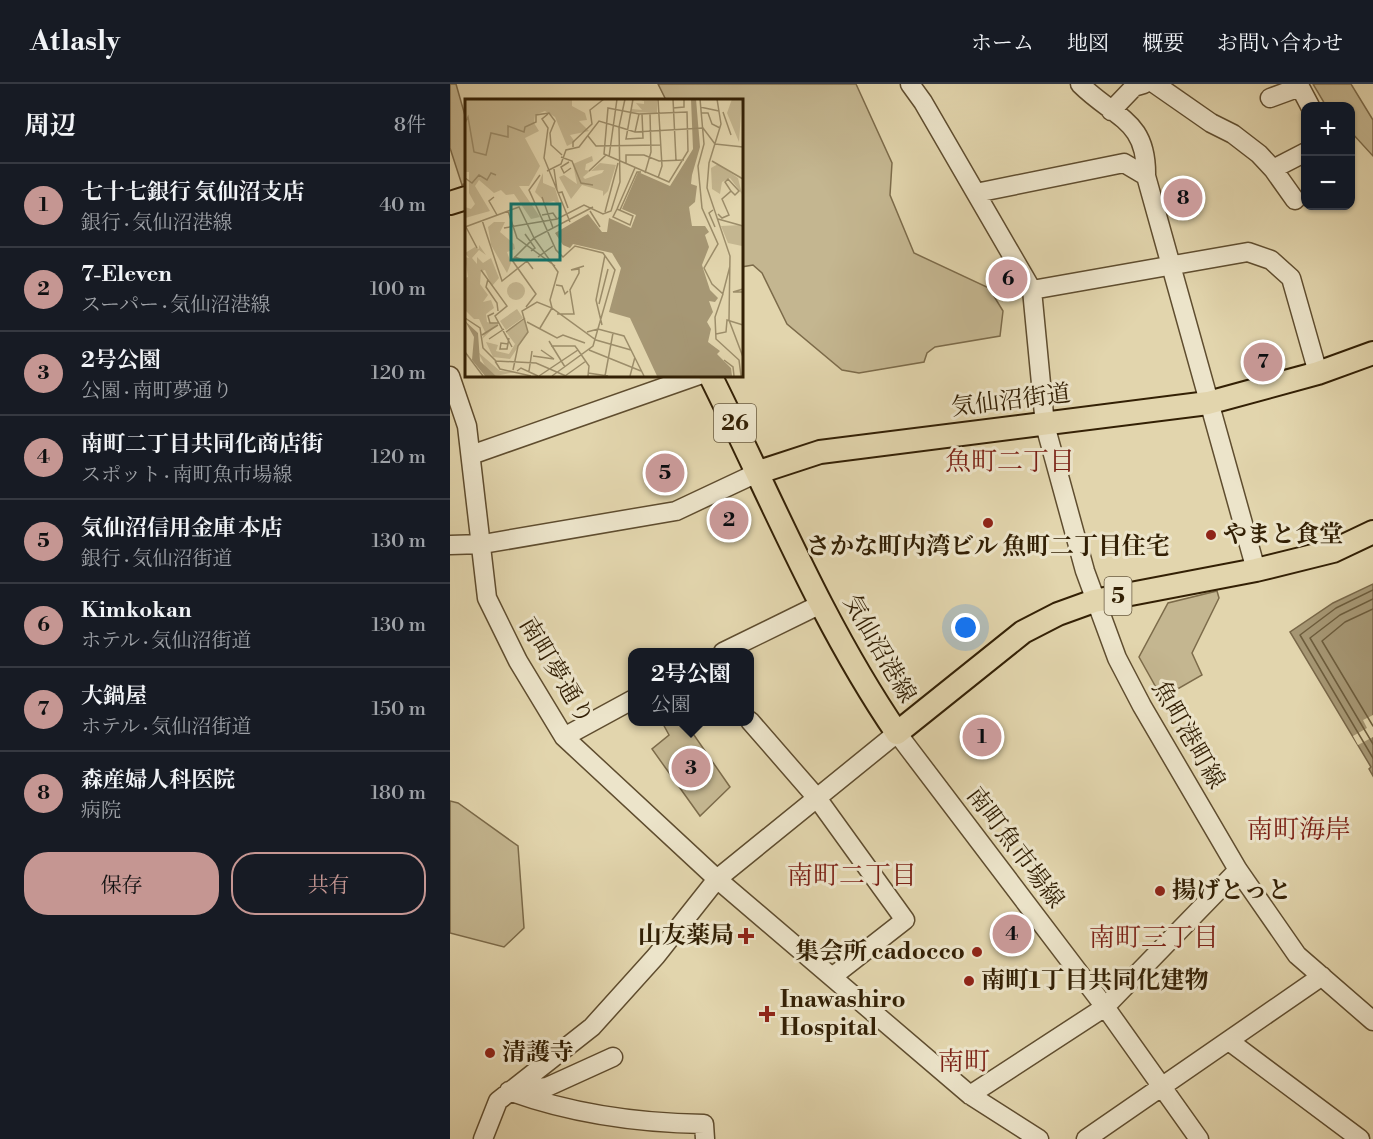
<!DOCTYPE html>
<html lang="ja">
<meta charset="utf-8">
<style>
:root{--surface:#171b24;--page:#20242c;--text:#f1f3f6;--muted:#9ea1a6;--line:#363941;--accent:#c59692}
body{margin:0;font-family:"Libre Bodoni","Noto Serif JP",serif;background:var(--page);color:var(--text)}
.controls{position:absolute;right:18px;top:18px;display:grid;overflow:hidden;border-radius:12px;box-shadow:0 2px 4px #0004}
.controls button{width:54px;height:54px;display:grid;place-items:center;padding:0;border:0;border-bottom:2px solid var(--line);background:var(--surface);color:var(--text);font:30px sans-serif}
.you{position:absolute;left:516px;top:544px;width:21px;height:21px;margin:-15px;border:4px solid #fff;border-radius:50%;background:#1a73e8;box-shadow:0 0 0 9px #1a73e833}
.badge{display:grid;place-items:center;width:39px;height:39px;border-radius:50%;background:var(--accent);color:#111;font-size:20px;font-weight:700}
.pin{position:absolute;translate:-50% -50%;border:3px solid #fff;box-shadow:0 2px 6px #0006}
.popup{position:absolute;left:178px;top:564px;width:126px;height:78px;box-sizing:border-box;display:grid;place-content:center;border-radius:12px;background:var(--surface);filter:drop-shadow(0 2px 4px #0005);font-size:20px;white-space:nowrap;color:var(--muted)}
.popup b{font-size:22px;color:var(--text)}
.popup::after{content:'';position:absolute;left:50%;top:100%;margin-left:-12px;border:12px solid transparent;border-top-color:var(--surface)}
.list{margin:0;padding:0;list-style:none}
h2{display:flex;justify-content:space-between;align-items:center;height:78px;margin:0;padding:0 24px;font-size:26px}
h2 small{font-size:20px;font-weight:400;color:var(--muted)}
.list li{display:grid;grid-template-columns:39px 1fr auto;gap:18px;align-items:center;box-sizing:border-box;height:84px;padding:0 24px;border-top:2px solid var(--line)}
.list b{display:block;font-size:22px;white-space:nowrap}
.list p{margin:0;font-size:20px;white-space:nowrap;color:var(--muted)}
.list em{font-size:20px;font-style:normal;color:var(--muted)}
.actions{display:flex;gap:12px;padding:18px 24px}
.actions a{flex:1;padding:14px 0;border:2px solid var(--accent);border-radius:24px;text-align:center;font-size:21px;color:var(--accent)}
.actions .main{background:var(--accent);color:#111}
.map{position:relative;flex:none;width:923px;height:1055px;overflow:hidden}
header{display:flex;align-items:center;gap:36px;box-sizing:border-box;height:84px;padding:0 30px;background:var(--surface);border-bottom:2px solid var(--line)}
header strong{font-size:28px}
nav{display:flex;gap:33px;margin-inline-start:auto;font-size:21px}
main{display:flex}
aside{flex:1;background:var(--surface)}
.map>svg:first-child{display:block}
</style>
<header>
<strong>Atlasly</strong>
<nav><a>ホーム</a><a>地図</a><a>概要</a><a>お問い合わせ</a></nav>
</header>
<main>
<aside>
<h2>周辺<small>8件</small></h2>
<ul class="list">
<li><span class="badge">1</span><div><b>七十七銀行 気仙沼支店</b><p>銀行 · 気仙沼港線</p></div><em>40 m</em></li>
<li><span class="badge">2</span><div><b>7-Eleven</b><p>スーパー · 気仙沼港線</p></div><em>100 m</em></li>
<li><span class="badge">3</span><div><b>2号公園</b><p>公園 · 南町夢通り</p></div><em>120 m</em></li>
<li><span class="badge">4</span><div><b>南町二丁目共同化商店街</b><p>スポット · 南町魚市場線</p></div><em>120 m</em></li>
<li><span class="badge">5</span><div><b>気仙沼信用金庫 本店</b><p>銀行 · 気仙沼街道</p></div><em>130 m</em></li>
<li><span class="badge">6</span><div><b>Kimkokan</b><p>ホテル · 気仙沼街道</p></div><em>130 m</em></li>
<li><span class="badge">7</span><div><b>大鍋屋</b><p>ホテル · 気仙沼街道</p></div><em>150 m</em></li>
<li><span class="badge">8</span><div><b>森産婦人科医院</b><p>病院</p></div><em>180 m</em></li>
</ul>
<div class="actions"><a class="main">保存</a><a>共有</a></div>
</aside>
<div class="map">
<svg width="923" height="1055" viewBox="0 0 923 1055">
<rect width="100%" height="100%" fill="#e2d5ad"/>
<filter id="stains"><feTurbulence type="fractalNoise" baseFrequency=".00333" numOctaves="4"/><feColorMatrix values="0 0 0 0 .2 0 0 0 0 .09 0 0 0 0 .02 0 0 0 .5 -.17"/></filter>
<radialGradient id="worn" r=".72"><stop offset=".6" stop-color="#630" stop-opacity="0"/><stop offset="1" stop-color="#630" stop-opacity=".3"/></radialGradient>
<path fill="#c4b690" stroke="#7c6b4a" stroke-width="1.5" d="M 0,0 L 6,0 L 16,35 L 16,99 L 12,101 L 0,64 Z
M 208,0 L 406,0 L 442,79 L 440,111 L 464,169 L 539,204 L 553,227 L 550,252 L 485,263 L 477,269 L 474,278 L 409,289 L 392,286 L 337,240 L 312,189 L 303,181 L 291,183 L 291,16 L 216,16 Z
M 863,0 L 901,0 L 923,36 L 923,72 L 901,48 L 900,22 L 876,22 Z
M 767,507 L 769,514 L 742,569 L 752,591 L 712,614 L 689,573 L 718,519 Z
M 212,638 L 235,638 L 280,703 L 250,732 L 202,665 L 219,651 Z
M 0,717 L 8,719 L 68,762 L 74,844 L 54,863 L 0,849 Z"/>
<path fill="#a69774" stroke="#786748" stroke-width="1.5" d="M 923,500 L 923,692 L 919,685 L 921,683 L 840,548 L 883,519 Z"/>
<path fill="#e2d5ad" d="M 923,631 L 923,653 L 908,661 L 903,652 L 917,644 L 913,636 Z"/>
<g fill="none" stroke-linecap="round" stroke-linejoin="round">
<path stroke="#6c5c3c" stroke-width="1.5" d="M 923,506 L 886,524 L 850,551 L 923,674
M 923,515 L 890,531 L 860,554 L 923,660
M 923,525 L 895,538 L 872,557 L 923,642"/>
<defs>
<path id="minor" d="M 460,0 L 473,18 L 582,206 L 595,341 L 635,487 L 667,574 L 692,622 L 788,786 L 847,871 L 923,937
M 630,0 C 665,35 697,35 696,92 L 806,486
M 705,0 L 761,39 L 783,50 L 809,70 L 823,85 L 845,116
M 820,14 L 850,3 L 860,22
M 661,27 L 684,3 L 694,0
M 823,85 L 856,68
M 526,109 L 674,79 L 696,92
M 582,206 L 798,168 L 821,176 L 841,194 L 868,289
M 0,292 L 17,342 L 37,514 L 68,577 L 114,653 L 267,795 L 520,1011 L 589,1055
M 21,371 L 249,291
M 0,461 L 33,460 L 226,427 L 309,388
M 273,568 L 371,520
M 300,637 L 367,714 L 455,836 L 382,893
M 114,653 L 182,616
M 779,957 L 910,1055
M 59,1007 C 122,1030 187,1039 254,1040 L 255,1055
M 66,1007 L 97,1003 L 163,973
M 520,1011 L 655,923 L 788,786
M 33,1055 L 48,1017 L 142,943 L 206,872 L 267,795 L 447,649 L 658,927 L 749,1055
M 636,1055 L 872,892"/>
<path id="major" d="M 0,119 L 16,114
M 260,291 C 320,411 371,538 447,649 L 573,548 L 608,530 L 644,517 L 806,486 L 883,467 L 923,448
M 309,388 L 370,368 L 758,319 L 868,289 L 923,269"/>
</defs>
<use href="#minor" stroke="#5f4d2f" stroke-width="21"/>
<use href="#major" stroke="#332005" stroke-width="26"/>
<use href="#minor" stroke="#ece4ca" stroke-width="18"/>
<use href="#major" stroke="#e2d5ad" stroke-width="22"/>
</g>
<g fill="#8f2418" stroke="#ece4ca" stroke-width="2">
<circle cx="538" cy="439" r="6"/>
<circle cx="761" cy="451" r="6"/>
<circle cx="710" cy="807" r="6"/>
<path d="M293 843h6v6h6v6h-6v6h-6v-6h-6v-6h6z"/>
<circle cx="527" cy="868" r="6"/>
<circle cx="519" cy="897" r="6"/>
<path d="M314 921h6v6h6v6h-6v6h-6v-6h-6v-6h6z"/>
<circle cx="40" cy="969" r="6"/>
</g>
<g text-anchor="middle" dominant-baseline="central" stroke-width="6" stroke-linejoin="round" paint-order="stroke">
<g fill="#ece4ca" stroke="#6a5b40" stroke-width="1.5">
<rect x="264" y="320" width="42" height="38" rx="4.5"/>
<rect x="654.5" y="493" width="27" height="38" rx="4.5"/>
</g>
<g font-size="22" font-weight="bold" fill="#332005">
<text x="285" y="339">26</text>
<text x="668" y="512">5</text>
</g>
<g font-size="24" fill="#332005" stroke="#ece4ca">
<text transform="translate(561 317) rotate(-7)">気仙沼街道</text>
<text transform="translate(429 565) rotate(60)">気仙沼港線</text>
<text transform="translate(106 587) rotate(59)">南町夢通り</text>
<text transform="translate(738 651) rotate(60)">魚町港町線</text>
<text transform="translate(565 764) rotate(53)">南町魚市場線</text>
</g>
<g font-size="24" font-weight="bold" fill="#332005" stroke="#ece4ca" text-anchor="start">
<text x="773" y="451">やまと食堂</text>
<text x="538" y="463" text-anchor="middle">さかな町内湾ビル 魚町二丁目住宅</text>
<text x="722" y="807">揚げとっと</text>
<text x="284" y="852" text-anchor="end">山友薬局</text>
<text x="515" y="868" text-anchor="end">集会所 cadocco</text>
<text x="531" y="897">南町1丁目共同化建物</text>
<text x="330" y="916">Inawashiro<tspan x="330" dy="28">Hospital</tspan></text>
<text x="52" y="969">清護寺</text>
</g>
<g font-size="26" fill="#7a1f14" stroke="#ece4ca">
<text x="560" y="378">魚町二丁目</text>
<text x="849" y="746">南町海岸</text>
<text x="402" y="792">南町二丁目</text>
<text x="704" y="854">南町三丁目</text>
<text x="514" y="978">南町</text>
</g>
</g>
<g transform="translate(15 15)">
<rect width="278" height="278" fill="#e2d5ad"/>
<path d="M 0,0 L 107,0 L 107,7 L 120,14 L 122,21 L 114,22 L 124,32 L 105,36 L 110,43 L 102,47 L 90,18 L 80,12 L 70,16 L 69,24 L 74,32 L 60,39 L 75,67 L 64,87 L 54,87 L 75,118 L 66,120 L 49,95 L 41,96 L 36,91 L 29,94 L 14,81 L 10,87 L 25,112 L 0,119 L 0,108 L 6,110 L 10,105 L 4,94 L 4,73 L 0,73 ZM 173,0 L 192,0 L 192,14 L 166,13 L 167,10 L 177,11 L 171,4 L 179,5 L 179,2 ZM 267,0 L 277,0 L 274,43 L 262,14 ZM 127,57 L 128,62 L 121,65 L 120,71 L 125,72 L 118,78 L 120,80 L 137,74 L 139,71 L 126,72 L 135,64 L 151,66 L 143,92 L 138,97 L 138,92 L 117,86 L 106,100 L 94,78 L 99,76 L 112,85 L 108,65 ZM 253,65 L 273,79 L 277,95 L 265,79 L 257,83 L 255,95 L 247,90 L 246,69 ZM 78,74 L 78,84 L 90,89 L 96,109 L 89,102 L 81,104 L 70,93 ZM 29,123 L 40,123 L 35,133 L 49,145 L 50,150 L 42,153 L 46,164 L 42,174 L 26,146 L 23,128 ZM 277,126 L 277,147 L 263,144 L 256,127 ZM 14,146 L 21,156 L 14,151 L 7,159 L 12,165 L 12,158 L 18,164 L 26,159 L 34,179 L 27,187 L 20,171 L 16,172 L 15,185 L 23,196 L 18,203 L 26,201 L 29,209 L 21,215 L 22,223 L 33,225 L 17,240 L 20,233 L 14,220 L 9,220 L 0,211 L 0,179 L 3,178 L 0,158 L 4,159 L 0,154 L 10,148 L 14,150 ZM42 192a9 9 0 1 1 18 0a9 9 0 1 1-18 0ZM 52,210 L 58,219 L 41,231 L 35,222 ZM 60,220 L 63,233 L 45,260 L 28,258 L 21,243 L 33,246 L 31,252 L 44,255 L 50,245 L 41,233 ZM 13,253 L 35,272 L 50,273 L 31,277 L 21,269 Z" fill="#c4b690"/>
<path d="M 226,0 L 231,0 L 235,48 L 227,76 L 226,85 L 232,87 L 230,103 L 224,108 L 226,121 L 227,127 L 240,127 L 244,133 L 240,136 L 244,148 L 237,166 L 245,191 L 253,199 L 250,203 L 244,202 L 248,213 L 242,223 L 246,230 L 243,243 L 255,252 L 252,255 L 266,269 L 267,277 L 192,277 L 165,219 L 144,213 L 156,169 L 147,154 L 108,145 L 105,149 L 98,146 L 90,134 L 123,115 L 137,133 L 142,133 L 144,119 L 166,129 L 171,116 L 157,110 L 173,73 L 205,87 L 228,50 ZM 0,222 L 13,234 L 15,262 L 31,277 L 20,277 L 7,261 L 9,238 Z" fill="#a69774"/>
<path fill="none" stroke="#a69774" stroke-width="3" d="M 101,141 L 99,137 L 117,131 L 164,142 L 194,154 L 205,172 L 229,277M 102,141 L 114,139 L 151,149 L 157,156 L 167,168 L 210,277"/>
<path fill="none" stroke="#9c8d6a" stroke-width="1.5" d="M 168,0 L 161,40 L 178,39 L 177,15M 208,0 L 211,61M 235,0 L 239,45 L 233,67 L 237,109 L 253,145 L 239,169 L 247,185 L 258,195 L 250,218 L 251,240 L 274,261 L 276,277M 252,0 L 256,25 L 244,64 L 242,89 L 265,157 L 264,221 L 278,258M 235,8 L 254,12M 143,9 L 174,15 L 222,13 L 223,52 L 204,83 L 139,55 ZM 208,9 L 219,8 L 219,0M 258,13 L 266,36M 236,14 L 243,14 L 247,25 L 255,29M 83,15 L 77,20 L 83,29 L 79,59 L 105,123M 0,24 L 3,18 L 9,53 L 21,56 L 26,34 L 43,38 L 43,27 L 59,33 L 60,28 L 71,23 L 71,16 L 84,14 L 90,22 L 85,34 L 86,46 L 97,56M 154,28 L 170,33 L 238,29 L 250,45M 170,33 L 174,15M 123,37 L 131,47 L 195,46M 250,45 L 278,48M 108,48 L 108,43 L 127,25 L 125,11 L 139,0M 96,58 L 107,62 L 116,84 L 128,86M 144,58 L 152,0M 247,62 L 278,80M 104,63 L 96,68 L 99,74 L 106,69M 161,65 L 161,56 L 179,56 L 194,62 L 219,61M 89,70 L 92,91M 82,72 L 96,65 L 101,51 L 114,48 L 134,22 L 154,28M 124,72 L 141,56M 180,74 L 186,53 L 185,15M 75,76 L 64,91 L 91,151 L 98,158 L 110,147 L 138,154 L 150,171 L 128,247 L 87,277M 0,79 L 7,84 L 14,76 L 22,81 L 26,74 L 31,76M 193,79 L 197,67 L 193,0M 93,94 L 97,93 L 103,109M 29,98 L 24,102 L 32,116M 77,98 L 88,129M 152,110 L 168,117 L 165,126 L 148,118 L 152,110 L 169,71 L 170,69M 155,111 L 172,73 L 176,73M 248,111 L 244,114 L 250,128M 43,112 L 52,139 L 90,167M 125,112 L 135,128M 140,113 L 153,64M 253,115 L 257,119 L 264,116 L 257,100 L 266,92 L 260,83 L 263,80 L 274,92 L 270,96 L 266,92M 77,116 L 88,114 L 92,120M 253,120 L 278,127M 17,121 L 37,182 L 62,162 L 68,170M 62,125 L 92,120 L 119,106 L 138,115 L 146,112 L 155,83 L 154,28 L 160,0M 0,128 L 54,108 L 69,139 L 128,108M 1,128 L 12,149M 39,129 L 62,125M 60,135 L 70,149 L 66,152M 73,158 L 88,147M 47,161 L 59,161 L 49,158M 16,171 L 42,207 L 30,217 L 47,248M 23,180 L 21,188 L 32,204 L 33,212M 91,186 L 97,187 L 100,195 L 103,192M 278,190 L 268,193 L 278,193M 258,194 L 265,167M 134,205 L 143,170M 61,208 L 71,195 L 47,161 L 69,139 L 93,173 L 85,201 L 87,209 L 131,241 L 166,251M 29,214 L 23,217 L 25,224 L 34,224M 92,215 L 109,215 L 105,191 L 114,174 L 114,170 L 106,171 L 119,167M 0,219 L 15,229 L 18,249 L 31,262 L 71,264 L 101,277M 62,223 L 92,239 L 98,236 L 120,244M 137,226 L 131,201 L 140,156M 41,233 L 60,219M 122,233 L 133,230 L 159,237 L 179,277M 251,235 L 261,233 L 262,221 L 278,226M 17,236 L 33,226M 24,240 L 39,230M 84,242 L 100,268M 43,245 L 36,244 L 35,250 L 42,250 L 44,239M 86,247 L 110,247 L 113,251M 124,251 L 176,272M 0,253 L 18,277M 68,257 L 89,260 L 76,251M 259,261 L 268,268 L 269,277M 30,262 L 35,270 L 66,277M 48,271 L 53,247 L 63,233 L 57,212 L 72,203 L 87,209 L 75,229M 52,272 L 56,269 L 73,277M 64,272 L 67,252M 123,274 L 143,277M 74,277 L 113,251 L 124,267 L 123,277M 100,277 L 121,262M 140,277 L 148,234M 165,277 L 170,258"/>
<path fill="#0f766e" fill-opacity="0.15" stroke="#0f766e" stroke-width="3" d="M 46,105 L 95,105 L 95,161 L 46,161 Z"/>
<rect width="278" height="278" fill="none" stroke="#332005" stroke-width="3"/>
</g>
<rect width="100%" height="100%" filter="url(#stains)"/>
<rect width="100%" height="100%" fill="url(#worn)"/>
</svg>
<div class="controls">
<button>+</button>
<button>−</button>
</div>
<div class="you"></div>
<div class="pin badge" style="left:532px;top:653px">1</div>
<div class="pin badge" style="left:279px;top:436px">2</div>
<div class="pin badge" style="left:241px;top:684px">3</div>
<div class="popup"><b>2号公園</b>公園</div>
<div class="pin badge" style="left:562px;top:850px">4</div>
<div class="pin badge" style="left:215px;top:389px">5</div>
<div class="pin badge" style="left:558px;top:195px">6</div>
<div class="pin badge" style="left:813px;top:278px">7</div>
<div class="pin badge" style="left:733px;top:114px">8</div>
</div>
</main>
